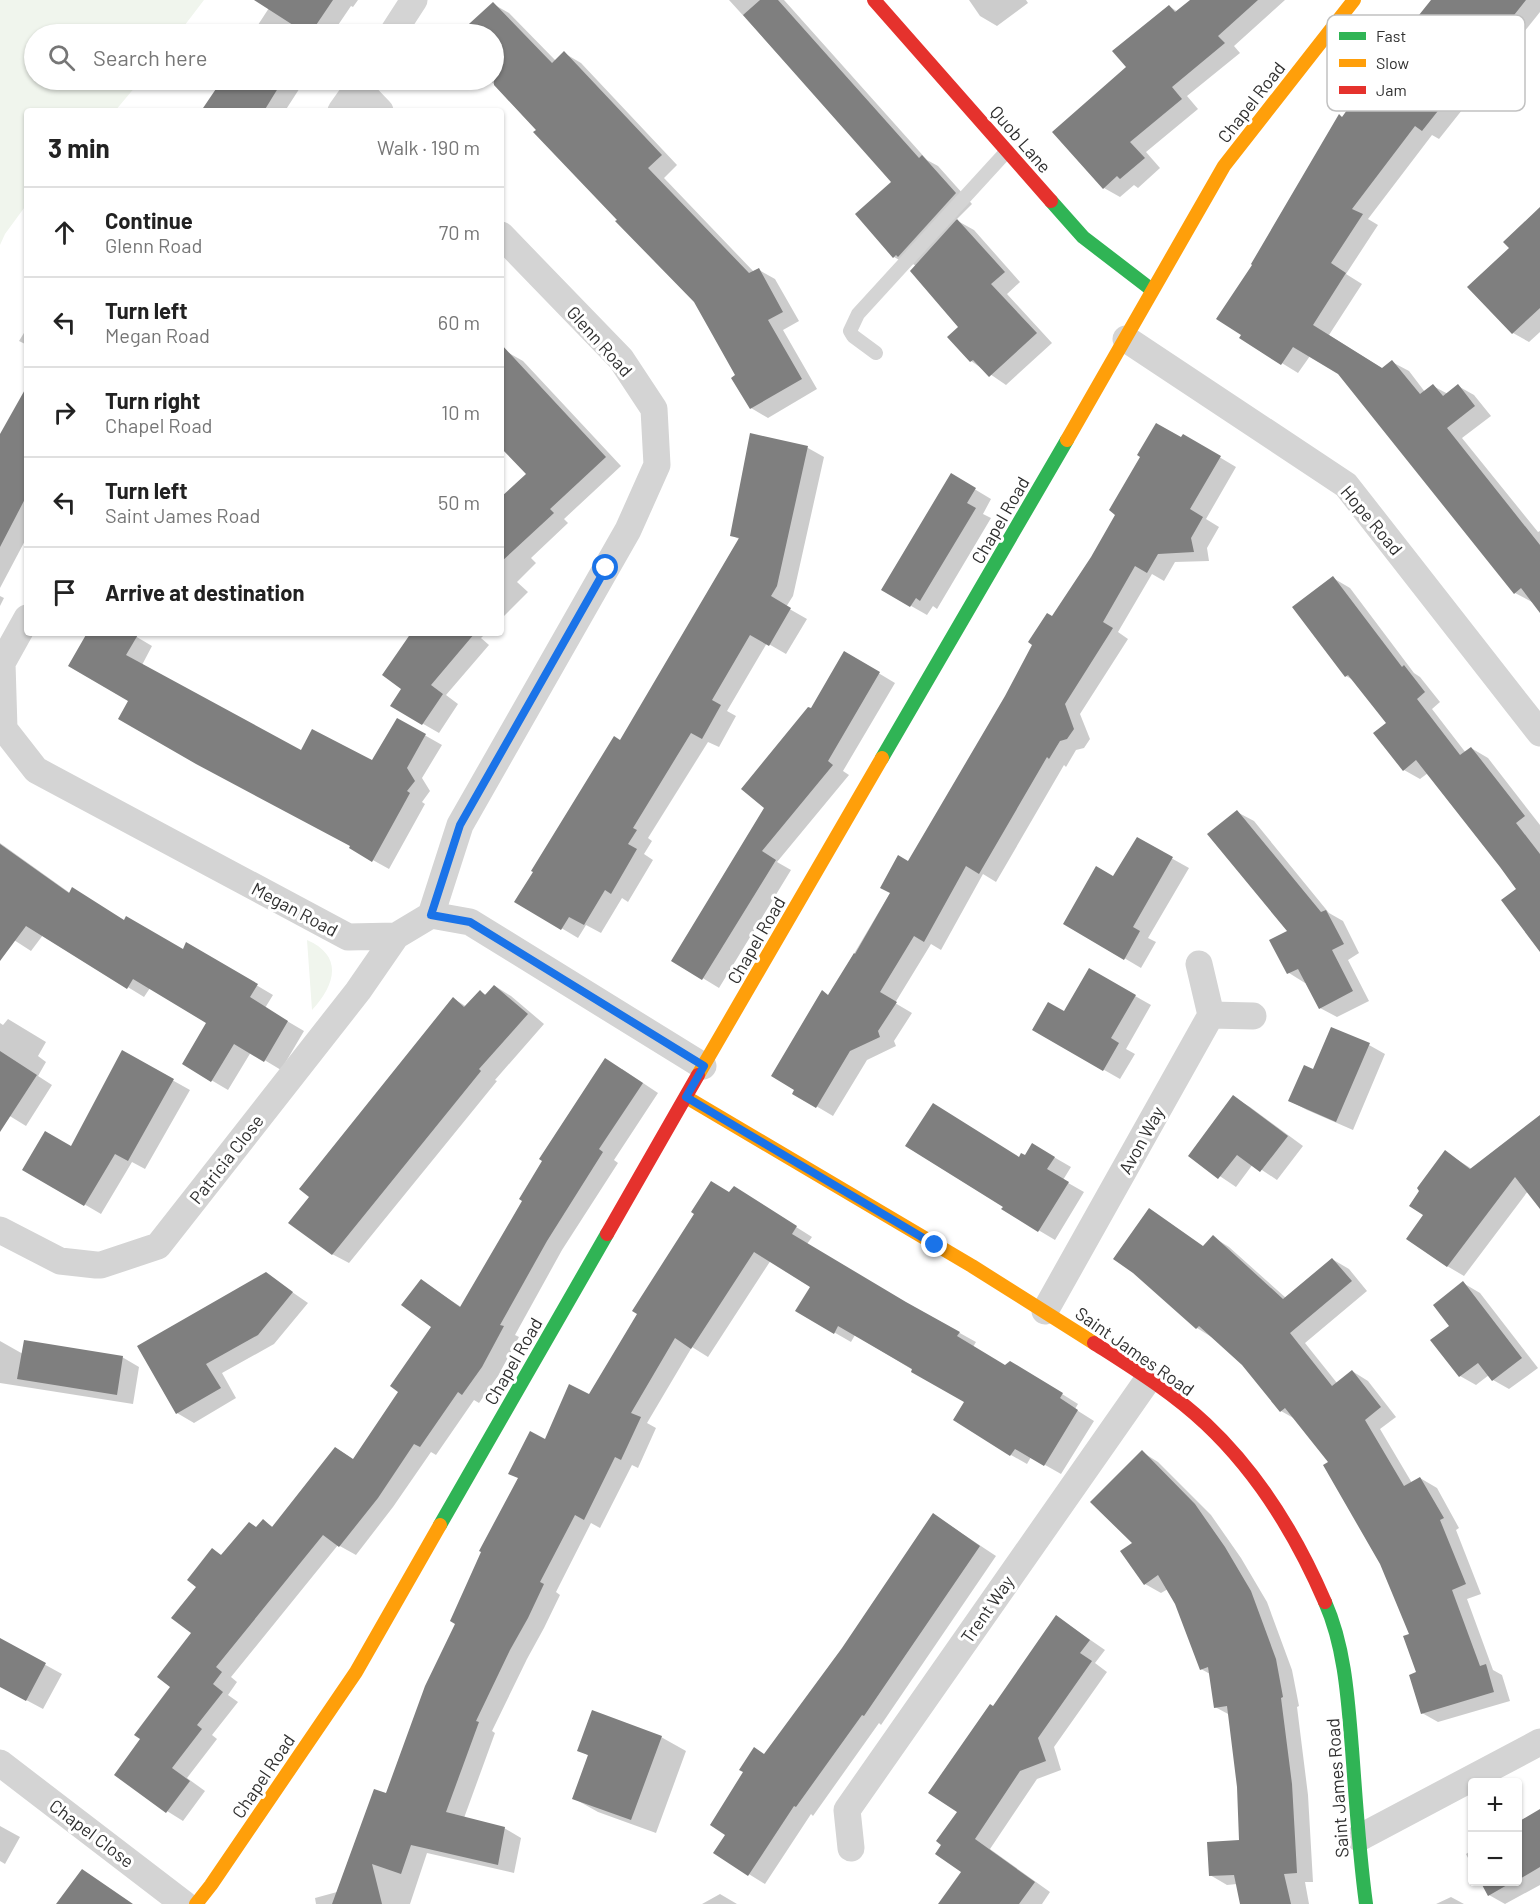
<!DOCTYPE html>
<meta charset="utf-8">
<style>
:root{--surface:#fff;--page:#f6f6f6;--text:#222;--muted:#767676;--line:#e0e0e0}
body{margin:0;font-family:Barlow,sans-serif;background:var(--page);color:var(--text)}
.controls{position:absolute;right:18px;bottom:18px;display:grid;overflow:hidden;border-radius:6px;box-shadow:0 2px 4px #0004}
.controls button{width:54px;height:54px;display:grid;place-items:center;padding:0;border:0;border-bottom:2px solid var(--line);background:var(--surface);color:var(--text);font:30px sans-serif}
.stop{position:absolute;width:18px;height:18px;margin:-14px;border:4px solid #1a73e8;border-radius:50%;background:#fff}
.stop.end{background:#1a73e8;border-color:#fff;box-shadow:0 2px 6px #0008}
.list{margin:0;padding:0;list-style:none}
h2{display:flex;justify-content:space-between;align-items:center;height:78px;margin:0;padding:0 24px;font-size:26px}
h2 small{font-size:20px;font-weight:400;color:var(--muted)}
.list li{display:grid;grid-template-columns:39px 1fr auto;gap:18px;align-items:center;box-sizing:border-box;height:90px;padding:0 24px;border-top:2px solid var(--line)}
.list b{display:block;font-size:22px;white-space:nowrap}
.list p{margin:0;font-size:20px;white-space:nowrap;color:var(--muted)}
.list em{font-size:20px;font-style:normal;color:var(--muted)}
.icon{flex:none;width:33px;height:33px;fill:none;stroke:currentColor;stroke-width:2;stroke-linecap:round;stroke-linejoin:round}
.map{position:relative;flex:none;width:1540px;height:1904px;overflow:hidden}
.search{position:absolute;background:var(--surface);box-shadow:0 2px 4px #0004;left:24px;top:24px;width:480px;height:66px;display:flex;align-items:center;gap:15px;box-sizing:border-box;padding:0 21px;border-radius:33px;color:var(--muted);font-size:22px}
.panel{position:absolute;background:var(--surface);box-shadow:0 2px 4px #0004;left:24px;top:108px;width:480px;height:528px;border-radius:6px}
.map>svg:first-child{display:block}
</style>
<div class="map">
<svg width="1540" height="1904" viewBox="0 0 1540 1904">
<rect width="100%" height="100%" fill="#fff"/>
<path fill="#f0f5ed" d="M 0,0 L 204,0 L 178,34 L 34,34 L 34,80 L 141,80 L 115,111 L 27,111 L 27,204 L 5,234 L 0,245 Z
M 307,940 C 344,956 335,985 312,1010 Z"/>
<path fill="#0003" d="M 257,0 L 358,0 L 353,7 L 351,6 L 332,34 L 252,34 L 269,8 Z
M 729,0 L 784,0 L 927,160 L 938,166 L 972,204 L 956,220 L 974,230 L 1020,282 L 1007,294 L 1052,343 L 1006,385 L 971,361 L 960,327 L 916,266 L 913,264 L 910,266 L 894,257 L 894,182 Z
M 969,0 L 1026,0 L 1028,3 L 997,26 L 980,16 Z
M 1192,0 L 1285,0 L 1234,46 L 1240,53 L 1187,96 L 1198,109 L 1146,152 L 1160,168 L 1138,188 L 1134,185 L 1120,197 L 1104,188 L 1128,67 L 1169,6 L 1178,12 Z
M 1436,0 L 1540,0 L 1540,12 L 1439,139 L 1432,135 L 1368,219 L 1378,225 L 1346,274 L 1362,284 L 1329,335 L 1383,369 L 1392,362 L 1409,371 L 1425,392 L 1433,386 L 1448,394 L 1458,386 L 1474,395 L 1491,416 L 1462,438 L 1538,532 L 1540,531 L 1540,610 L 1533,601 L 1532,602 L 1515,593 L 1339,373 L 1310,356 L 1298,373 L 1241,338 L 1254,265 L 1343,119 Z
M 493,4 L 509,13 L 556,61 L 564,53 L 581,63 L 677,165 L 664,178 L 754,272 L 759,270 L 775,279 L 799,321 L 783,330 L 817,389 L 768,418 L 751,408 L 733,378 L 737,376 L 695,302 L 490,80 L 494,80 L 494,34 L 460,34 Z
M 223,80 L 305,80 L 285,111 L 203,111 Z
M 1540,209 L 1540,332 L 1529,342 L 1513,333 L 1511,248 Z
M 27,328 L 27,345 L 19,341 Z
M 507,352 L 523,361 L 621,466 L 564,519 L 568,523 L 531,558 L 536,563 L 517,582 L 528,592 L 501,619 L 501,500 L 528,474 L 501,446 L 501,358 Z
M 27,389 L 27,537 L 0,588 L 0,439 Z
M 751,435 L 808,448 L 824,457 L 793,596 L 786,607 L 807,619 L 786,654 L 767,643 L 727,711 L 736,716 L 719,747 L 708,742 L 648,838 L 652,841 L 644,854 L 653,860 L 628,902 L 622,898 L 601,933 L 586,925 L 578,938 L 516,901 L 621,742 L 739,539 L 731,535 Z
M 1184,436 L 1236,467 L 1206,519 L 1219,527 L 1207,548 L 1209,561 L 1175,562 L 1164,581 L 1152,574 L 1118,632 L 1128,639 L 1080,714 L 1090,739 L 1084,748 L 1076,750 L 1066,767 L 1064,765 L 996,882 L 983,874 L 941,950 L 931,944 L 895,1003 L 912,1013 L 894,1041 L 896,1046 L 867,1060 L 833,1116 L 794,1093 L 829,996 L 1053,618 Z
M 951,475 L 991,499 L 983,514 L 991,518 L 937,609 L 933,606 L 927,615 L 883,590 Z
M 1333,578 L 1350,588 L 1414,673 L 1420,677 L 1440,702 L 1432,709 L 1466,753 L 1471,748 L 1488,758 L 1540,825 L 1540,944 L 1518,889 L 1428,773 L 1420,779 L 1404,770 L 1388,724 L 1353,680 L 1346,676 Z
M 0,596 L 4,598 L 0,606 Z
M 89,633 L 130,633 L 152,646 L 142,665 L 301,752 L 373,762 L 398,720 L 442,745 L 422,778 L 430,791 L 422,802 L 425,804 L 389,869 L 351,848 L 352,846 L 130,700 Z
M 404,633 L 486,633 L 481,638 L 489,645 L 446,695 L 458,704 L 439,733 L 392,706 L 403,688 L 410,637 Z
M 845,653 L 895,683 L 843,771 L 849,775 L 777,862 L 791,870 L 719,988 L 673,960 L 766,808 L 811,710 Z
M 1237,812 L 1254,821 L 1329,913 L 1343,921 L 1359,953 L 1348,960 L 1369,1001 L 1337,1017 L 1320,1008 L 1307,982 L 1305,983 L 1289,973 L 1289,931 Z
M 1137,839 L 1189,868 L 1148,938 L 1156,942 L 1141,968 L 1065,923 L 1114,878 Z
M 0,843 L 70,893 L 183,951 L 187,944 L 273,995 L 265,1008 L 304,1031 L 281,1070 L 251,1052 L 228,1090 L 184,1064 L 208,1023 L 150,988 L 144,997 L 43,935 L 31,951 L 0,931 Z
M 1089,970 L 1151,1005 L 1126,1049 L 1135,1054 L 1120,1079 L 1034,1030 L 1064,1013 Z
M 495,986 L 511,996 L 544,1024 L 495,1080 L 497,1081 L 349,1263 L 332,1254 L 454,999 L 467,1007 L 480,992 L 487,995 Z
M 8,1019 L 46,1042 L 38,1056 L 46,1062 L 38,1076 L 52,1085 L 26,1126 L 0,1110 L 0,1023 L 3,1025 Z
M 1369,1045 L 1385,1054 L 1353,1130 L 1307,1110 L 1290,1101 L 1314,1071 Z
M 122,1052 L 190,1090 L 145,1169 L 132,1162 L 101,1214 L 24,1169 L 72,1148 Z
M 622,1069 L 658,1093 L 614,1160 L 618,1163 L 562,1250 L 515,1335 L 519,1337 L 498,1376 L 479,1403 L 474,1400 L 436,1455 L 431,1452 L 393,1507 L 356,1555 L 338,1545 L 231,1677 L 237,1682 L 228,1695 L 238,1702 L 212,1735 L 217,1739 L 187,1778 L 205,1791 L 183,1821 L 167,1811 L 142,1739 L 172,1687 L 193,1633 L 198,1587 L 212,1550 L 223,1556 L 257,1528 L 263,1521 L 273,1527 L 336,1448 L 354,1460 L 400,1392 L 433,1326 L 421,1281 L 461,1307 Z
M 1233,1097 L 1250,1107 L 1303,1146 L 1277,1180 L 1253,1164 L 1236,1187 L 1190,1156 Z
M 1540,1127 L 1540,1203 L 1528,1191 L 1464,1276 L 1447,1266 L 1425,1215 L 1445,1152 L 1472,1169 Z
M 1033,1145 L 1071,1167 L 1063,1180 L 1084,1192 L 1055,1240 L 1003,1209 L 1020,1158 L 1025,1157 Z
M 730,1193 L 750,1198 L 812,1237 L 807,1244 L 913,1307 L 976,1342 L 973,1347 L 1006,1367 L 1027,1372 L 1078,1404 L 1075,1409 L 1094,1421 L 1061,1474 L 1031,1457 L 1027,1464 L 1011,1455 L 966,1402 L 855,1335 L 851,1342 L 797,1311 L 812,1286 L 771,1260 L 708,1357 L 692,1347 L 647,1423 L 656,1428 L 638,1468 L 632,1465 L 600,1528 L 591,1523 L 556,1592 L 560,1595 L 544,1628 L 527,1659 L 492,1731 L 495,1733 L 464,1818 L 504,1828 L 521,1838 L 514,1873 L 427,1853 L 410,1904 L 316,1904 L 315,1898 L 337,1892 L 387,1795 L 545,1441 L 590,1395 Z
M 1213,1237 L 1229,1247 L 1286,1298 L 1332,1259 L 1349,1269 L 1367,1291 L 1305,1343 L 1337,1383 L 1352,1371 L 1368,1381 L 1396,1417 L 1380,1429 L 1412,1483 L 1420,1478 L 1437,1488 L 1459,1528 L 1456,1530 L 1481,1594 L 1467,1599 L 1493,1670 L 1502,1675 L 1510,1701 L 1438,1722 L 1422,1713 L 1418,1673 L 1411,1635 L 1381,1563 L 1330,1463 L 1297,1420 L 1281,1411 L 1243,1364 L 1213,1338 L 1197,1328 L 1204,1247 Z
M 266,1274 L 308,1303 L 274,1344 L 222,1373 L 236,1398 L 194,1423 L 177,1413 L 139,1347 Z
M 1463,1283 L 1480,1293 L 1538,1368 L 1509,1389 L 1493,1380 L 1489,1375 L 1476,1385 L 1460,1376 L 1452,1326 Z
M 0,1341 L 23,1354 L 122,1357 L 139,1367 L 133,1404 L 0,1383 Z
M 1142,1452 L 1158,1462 L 1211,1515 L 1241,1558 L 1267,1602 L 1292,1670 L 1299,1706 L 1297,1707 L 1308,1795 L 1313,1882 L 1305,1882 L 1309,1904 L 1241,1904 L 1237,1884 L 1227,1885 L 1210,1875 L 1241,1842 L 1238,1787 L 1230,1715 L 1215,1707 L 1210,1674 L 1201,1669 L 1176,1603 L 1168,1589 L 1161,1593 L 1145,1584 L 1134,1543 Z
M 934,1515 L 996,1556 L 881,1725 L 879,1723 L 813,1816 L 811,1814 L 765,1884 L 715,1853 L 727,1834 L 765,1755 L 843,1649 Z
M 1057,1617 L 1105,1650 L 1095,1663 L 1107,1672 L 1054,1747 L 1061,1770 L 1037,1779 L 990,1849 L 1050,1892 L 1042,1904 L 948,1904 L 963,1872 L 959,1812 L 994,1708 Z
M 0,1640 L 62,1674 L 43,1709 L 0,1686 Z
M 661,1737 L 686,1751 L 656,1833 L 598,1812 L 573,1798 L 589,1756 L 579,1750 Z
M 1540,1810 L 1540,1885 L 1505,1904 L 1489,1895 L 1482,1882 L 1518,1882 L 1518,1822 Z
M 0,1826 L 20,1837 L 5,1864 L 0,1861 Z
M 1472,1850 L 1472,1866 L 1466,1854 Z
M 720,1894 L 737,1904 L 702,1904 Z
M 1451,1897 L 1464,1904 L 1436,1904 Z"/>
<path fill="#7f7f7f" d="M 254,0 L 333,0 L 310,34 L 307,34 Z
M 760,0 L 778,0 L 919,158 L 922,155 L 956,193 L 898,257 L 896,255 L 893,258 L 855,214 L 891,182 L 743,15 Z
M 1190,0 L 1258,0 L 1218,36 L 1225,43 L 1172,87 L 1182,99 L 1130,142 L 1145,158 L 1120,179 L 1117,176 L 1103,189 L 1052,132 L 1126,67 L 1112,51 L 1169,5 L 1175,12 Z
M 1431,0 L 1526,0 L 1422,131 L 1415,126 L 1352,209 L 1363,214 L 1331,263 L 1346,273 L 1313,325 L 1382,368 L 1392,360 L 1420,394 L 1433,384 L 1443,396 L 1458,384 L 1475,406 L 1447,428 L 1540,545 L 1540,613 L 1521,588 L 1514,594 L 1338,374 L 1293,347 L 1281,365 L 1239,338 L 1241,335 L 1216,319 L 1252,265 L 1251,264 L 1339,114 L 1342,117 L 1383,60 Z
M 493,2 L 552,63 L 564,51 L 662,155 L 648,168 L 749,273 L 759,268 L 783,312 L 768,320 L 802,379 L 750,409 L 731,378 L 735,375 L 694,302 L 615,221 L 617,220 L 533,132 L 536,130 L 494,85 L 494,34 L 458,34 Z
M 222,80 L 283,80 L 264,111 L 201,111 Z
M 1540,207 L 1540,308 L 1512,334 L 1467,287 L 1509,248 L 1503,242 Z
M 957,219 L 1005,272 L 991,284 L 1037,333 L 989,377 L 973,360 L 970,362 L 947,337 L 958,327 L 910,271 Z
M 501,344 L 606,457 L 550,509 L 554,513 L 501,562 L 501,497 L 526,474 L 501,448 Z
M 27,386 L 27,495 L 0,547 L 0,434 Z
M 1156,423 L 1181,437 L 1183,434 L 1221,456 L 1190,509 L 1203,517 L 1191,538 L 1194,552 L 1158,554 L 1147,573 L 1135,566 L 1103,622 L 1113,628 L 1065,704 L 1074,729 L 1067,739 L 1060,741 L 1049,759 L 1047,757 L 979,874 L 966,866 L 924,942 L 914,936 L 880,992 L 897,1002 L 878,1031 L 880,1037 L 850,1051 L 816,1108 L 792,1094 L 794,1090 L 771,1076 L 822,990 L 828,995 L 854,953 L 855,954 L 890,893 L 880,888 L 898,855 L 908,861 L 1005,696 L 1032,645 L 1028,642 L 1047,613 L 1052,616 L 1091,557 L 1115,515 L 1109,510 L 1140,457 L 1137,455 Z
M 750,433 L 808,446 L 777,586 L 771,596 L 791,608 L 769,646 L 750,635 L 712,700 L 721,705 L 702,739 L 691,733 L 633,828 L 637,830 L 628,844 L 637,849 L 611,894 L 605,890 L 584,925 L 569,917 L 561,930 L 514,902 L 533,872 L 531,871 L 614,736 L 620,740 L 739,538 L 730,536 Z
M 951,473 L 976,488 L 967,503 L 976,508 L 920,601 L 916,598 L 910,607 L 881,590 Z
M 1333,576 L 1402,667 L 1404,665 L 1425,692 L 1417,699 L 1460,755 L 1471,747 L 1525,816 L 1516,823 L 1540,854 L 1540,952 L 1501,900 L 1516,889 L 1500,867 L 1416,760 L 1403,771 L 1373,733 L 1386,723 L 1348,675 L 1345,677 L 1292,607 Z
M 87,633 L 139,633 L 126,655 L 301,750 L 312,729 L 372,760 L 397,718 L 426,734 L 407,768 L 415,781 L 407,791 L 410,793 L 372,862 L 349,848 L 350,846 L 196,764 L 118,719 L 128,701 L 68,666 Z
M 411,633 L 475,633 L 431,685 L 443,694 L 422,725 L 390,706 L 401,689 L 382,675 Z
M 844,651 L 880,672 L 828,761 L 833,765 L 762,851 L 776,860 L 702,980 L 671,961 L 764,808 L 741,789 L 808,707 L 811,708 Z
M 1237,810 L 1321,912 L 1326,910 L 1344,944 L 1332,950 L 1353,991 L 1319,1009 L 1298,969 L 1287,974 L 1269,940 L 1287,931 L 1207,834 Z
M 1137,837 L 1173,857 L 1133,927 L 1140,931 L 1124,960 L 1063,924 L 1096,866 L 1113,876 Z
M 0,844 L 69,893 L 72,887 L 124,920 L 126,916 L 183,949 L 186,942 L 258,984 L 250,997 L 288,1021 L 264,1062 L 234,1044 L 211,1082 L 182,1064 L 206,1023 L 133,979 L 127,989 L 26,926 L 0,961 Z
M 1089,968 L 1136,995 L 1111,1038 L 1119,1043 L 1103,1071 L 1032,1030 L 1048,1002 L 1064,1011 Z
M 494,985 L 528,1014 L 479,1069 L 481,1071 L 332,1255 L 288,1223 L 309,1197 L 299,1189 L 453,997 L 464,1007 L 480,990 L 485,995 Z
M 1331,1027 L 1370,1043 L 1336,1122 L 1288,1101 L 1304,1065 L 1313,1069 Z
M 122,1050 L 174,1079 L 128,1161 L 115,1154 L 84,1206 L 22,1170 L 45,1131 L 71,1146 Z
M 0,1051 L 37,1075 L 0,1132 Z
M 605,1058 L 643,1083 L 599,1149 L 603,1152 L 547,1241 L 500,1325 L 504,1326 L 482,1367 L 462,1395 L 458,1392 L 420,1447 L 414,1444 L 378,1498 L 339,1547 L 323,1535 L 216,1667 L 222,1672 L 213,1684 L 223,1692 L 197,1725 L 202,1729 L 172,1768 L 190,1781 L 166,1813 L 114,1775 L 140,1739 L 134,1735 L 170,1687 L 157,1677 L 191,1633 L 171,1618 L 196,1587 L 187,1580 L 212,1548 L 221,1555 L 249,1522 L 256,1527 L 263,1519 L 272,1527 L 335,1447 L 353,1459 L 398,1392 L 390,1386 L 431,1327 L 401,1305 L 421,1279 L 460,1307 L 522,1201 L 519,1199 L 542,1161 L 539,1159 Z
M 1233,1095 L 1288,1136 L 1260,1172 L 1237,1155 L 1218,1179 L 1188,1156 Z
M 933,1103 L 1019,1157 L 1021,1153 L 1025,1155 L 1032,1143 L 1055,1157 L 1047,1169 L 1069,1182 L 1038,1232 L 1001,1209 L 1003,1207 L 905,1146 Z
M 1540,1115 L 1540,1209 L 1515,1177 L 1447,1267 L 1406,1239 L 1423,1215 L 1409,1206 L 1419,1191 L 1417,1188 L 1445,1150 L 1470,1169 Z
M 711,1181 L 729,1192 L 734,1186 L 797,1226 L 792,1234 L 906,1302 L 960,1332 L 957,1336 L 1005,1365 L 1010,1361 L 1063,1393 L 1060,1398 L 1078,1410 L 1044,1466 L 1015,1449 L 1010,1456 L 953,1420 L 964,1402 L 911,1372 L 912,1369 L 838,1326 L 834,1334 L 795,1311 L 810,1287 L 754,1252 L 691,1349 L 675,1338 L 631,1413 L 641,1417 L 621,1460 L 615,1457 L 584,1520 L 575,1515 L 540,1582 L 544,1584 L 528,1618 L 510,1650 L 476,1721 L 479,1722 L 446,1812 L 505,1827 L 498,1865 L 411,1845 L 401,1874 L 372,1864 L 382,1904 L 332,1904 L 374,1789 L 386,1793 L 425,1686 L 455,1624 L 450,1621 L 481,1552 L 479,1551 L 518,1478 L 508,1474 L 530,1431 L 545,1439 L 569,1384 L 589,1394 L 637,1314 L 632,1311 L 694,1214 L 691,1212 Z
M 1149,1208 L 1203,1246 L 1213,1235 L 1283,1299 L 1332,1258 L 1352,1281 L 1290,1333 L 1332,1386 L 1352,1370 L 1381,1407 L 1365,1420 L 1404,1486 L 1420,1477 L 1444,1518 L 1440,1520 L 1466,1584 L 1452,1590 L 1480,1666 L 1486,1664 L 1494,1692 L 1421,1714 L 1409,1675 L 1416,1672 L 1403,1636 L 1409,1634 L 1380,1564 L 1323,1465 L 1328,1462 L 1285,1408 L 1280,1412 L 1242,1365 L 1199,1326 L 1196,1329 L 1133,1273 L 1113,1259 Z
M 266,1272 L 293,1292 L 258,1335 L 206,1364 L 221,1388 L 176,1414 L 137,1346 Z
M 1463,1281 L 1522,1358 L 1492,1381 L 1478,1363 L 1459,1377 L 1430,1340 L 1449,1326 L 1433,1305 Z
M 24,1340 L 123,1356 L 117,1395 L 17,1379 Z
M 1142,1450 L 1195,1504 L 1225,1547 L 1251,1591 L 1276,1659 L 1283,1697 L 1281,1698 L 1292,1784 L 1295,1837 L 1297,1873 L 1284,1874 L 1291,1904 L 1240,1904 L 1234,1875 L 1209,1876 L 1207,1842 L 1239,1840 L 1237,1787 L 1227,1706 L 1214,1708 L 1208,1667 L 1200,1670 L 1175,1604 L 1158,1575 L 1144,1585 L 1120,1551 L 1132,1543 L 1090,1502 Z
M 933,1513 L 980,1546 L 864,1716 L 862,1715 L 796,1807 L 794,1806 L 748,1876 L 713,1853 L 725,1835 L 710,1825 L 743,1772 L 739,1770 L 754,1747 L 764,1754 L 842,1648 Z
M 1056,1615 L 1090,1640 L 1080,1653 L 1092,1661 L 1038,1738 L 1046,1761 L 1020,1771 L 975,1839 L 1035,1882 L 1019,1904 L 938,1904 L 961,1872 L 935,1854 L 941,1845 L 936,1841 L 957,1812 L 928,1793 L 990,1704 L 993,1706 Z
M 0,1638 L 46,1663 L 26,1701 L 0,1687 Z
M 592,1710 L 662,1736 L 631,1820 L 572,1799 L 588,1755 L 577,1751 Z
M 1540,1809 L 1540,1867 L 1518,1880 L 1518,1822 Z
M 82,1869 L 133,1904 L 56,1904 Z
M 1480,1881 L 1514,1881 L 1488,1896 Z"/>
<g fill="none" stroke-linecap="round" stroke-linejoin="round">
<path stroke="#d4d4d4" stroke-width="14" d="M 876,353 L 853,336 L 850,331 L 858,314 L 1007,151"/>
<path stroke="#d4d4d4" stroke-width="27" d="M 392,34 L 414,0
M 357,87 L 380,111
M 341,111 L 363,80
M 1126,339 L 1346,485 L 1540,733
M 27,618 L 2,663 L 4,729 L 36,770 L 348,937 L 396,936 L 431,915 L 470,922 L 703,1066
M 431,915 L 460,825 L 628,530 L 657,465 L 654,409 L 621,359 L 501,235
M 1211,1015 L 1253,1016
M 0,1230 L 60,1261 L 96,1265 L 101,1265 L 158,1246 L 358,991 L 396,936
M 1045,1311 L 1211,1015 L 1199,964
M 0,1763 L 184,1904
M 1359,1838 L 1540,1742
M 851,1848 L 847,1810 L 1149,1378"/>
<path stroke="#30b455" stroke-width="14" d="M 1051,201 L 1083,237 L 1152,290
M 882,758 L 1067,440
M 440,1525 L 607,1234
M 1325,1602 C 1345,1647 1348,1700 1352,1749 C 1356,1801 1359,1853 1366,1904"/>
<path stroke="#ff9f0a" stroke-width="14" d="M 1067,440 L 1224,166 L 1354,0
M 698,1075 L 882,758
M 686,1097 L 972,1266 L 1094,1343
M 196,1904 L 211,1885 L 356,1672 L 440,1525"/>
<path stroke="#e5322d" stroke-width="14" d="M 874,0 L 1051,201
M 607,1234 L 698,1075
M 1094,1343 C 1133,1368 1172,1392 1206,1424 C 1258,1473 1297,1537 1325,1602"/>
</g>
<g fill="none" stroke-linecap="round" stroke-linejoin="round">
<path stroke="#1a73e8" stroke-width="8" d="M 606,568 L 460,825 L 431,915 L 470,922 L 704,1066 L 686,1097 L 935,1245"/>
</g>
<g text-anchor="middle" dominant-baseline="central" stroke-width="6" stroke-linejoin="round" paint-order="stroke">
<g font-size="18" fill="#303030" stroke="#fff">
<text transform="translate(1251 102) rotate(-52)">Chapel Road</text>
<text transform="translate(1021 139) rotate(49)">Quob Lane</text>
<text transform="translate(600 341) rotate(48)">Glenn Road</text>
<text transform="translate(1000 520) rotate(-60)">Chapel Road</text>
<text transform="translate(1372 520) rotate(50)">Hope Road</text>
<text transform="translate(295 909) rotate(28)">Megan Road</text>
<text transform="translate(756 940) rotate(-60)">Chapel Road</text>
<text transform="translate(1141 1140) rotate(-61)">Avon Way</text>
<text transform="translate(226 1159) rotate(-52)">Patricia Close</text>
<text transform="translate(1135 1351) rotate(35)">Saint James Road</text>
<text transform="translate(513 1361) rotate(-60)">Chapel Road</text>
<text transform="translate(987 1609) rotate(-55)">Trent Way</text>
<text transform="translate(263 1776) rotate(-56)">Chapel Road</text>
<text transform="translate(1337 1788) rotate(-94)">Saint James Road</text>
<text transform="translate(92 1833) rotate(37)">Chapel Close</text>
</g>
</g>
<rect x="1327" y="15" width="198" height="96" rx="9" fill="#fff" stroke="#c1c1c1" stroke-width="1.5"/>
<rect x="1339" y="32" width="27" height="8" fill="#30b455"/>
<rect x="1339" y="59" width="27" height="8" fill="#ff9f0a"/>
<rect x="1339" y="86" width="27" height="8" fill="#e5322d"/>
<g font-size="16" fill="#303030">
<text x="1376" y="42">Fast</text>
<text x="1376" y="69">Slow</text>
<text x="1376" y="96">Jam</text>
</g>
</svg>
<div class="controls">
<button>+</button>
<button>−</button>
</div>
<div class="stop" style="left:606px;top:568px"></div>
<div class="stop end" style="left:935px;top:1245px"></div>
<div class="search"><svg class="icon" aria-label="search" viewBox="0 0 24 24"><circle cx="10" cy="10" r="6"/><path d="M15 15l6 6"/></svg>Search here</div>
<section class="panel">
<h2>3 min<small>Walk · 190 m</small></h2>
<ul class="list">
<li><svg class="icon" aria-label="ahead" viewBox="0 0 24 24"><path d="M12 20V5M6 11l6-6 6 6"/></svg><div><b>Continue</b><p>Glenn Road</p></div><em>70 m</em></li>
<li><svg class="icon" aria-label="left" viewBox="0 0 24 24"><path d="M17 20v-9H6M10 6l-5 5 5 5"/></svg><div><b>Turn left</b><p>Megan Road</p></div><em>60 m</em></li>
<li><svg class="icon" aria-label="right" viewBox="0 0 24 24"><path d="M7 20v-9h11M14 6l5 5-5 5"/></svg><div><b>Turn right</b><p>Chapel Road</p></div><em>10 m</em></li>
<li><svg class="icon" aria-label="left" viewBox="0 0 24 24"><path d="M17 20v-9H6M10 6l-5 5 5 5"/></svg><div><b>Turn left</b><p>Saint James Road</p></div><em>50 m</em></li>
<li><svg class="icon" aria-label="arrive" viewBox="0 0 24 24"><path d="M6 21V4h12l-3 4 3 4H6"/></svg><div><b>Arrive at destination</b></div></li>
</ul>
</section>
</div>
